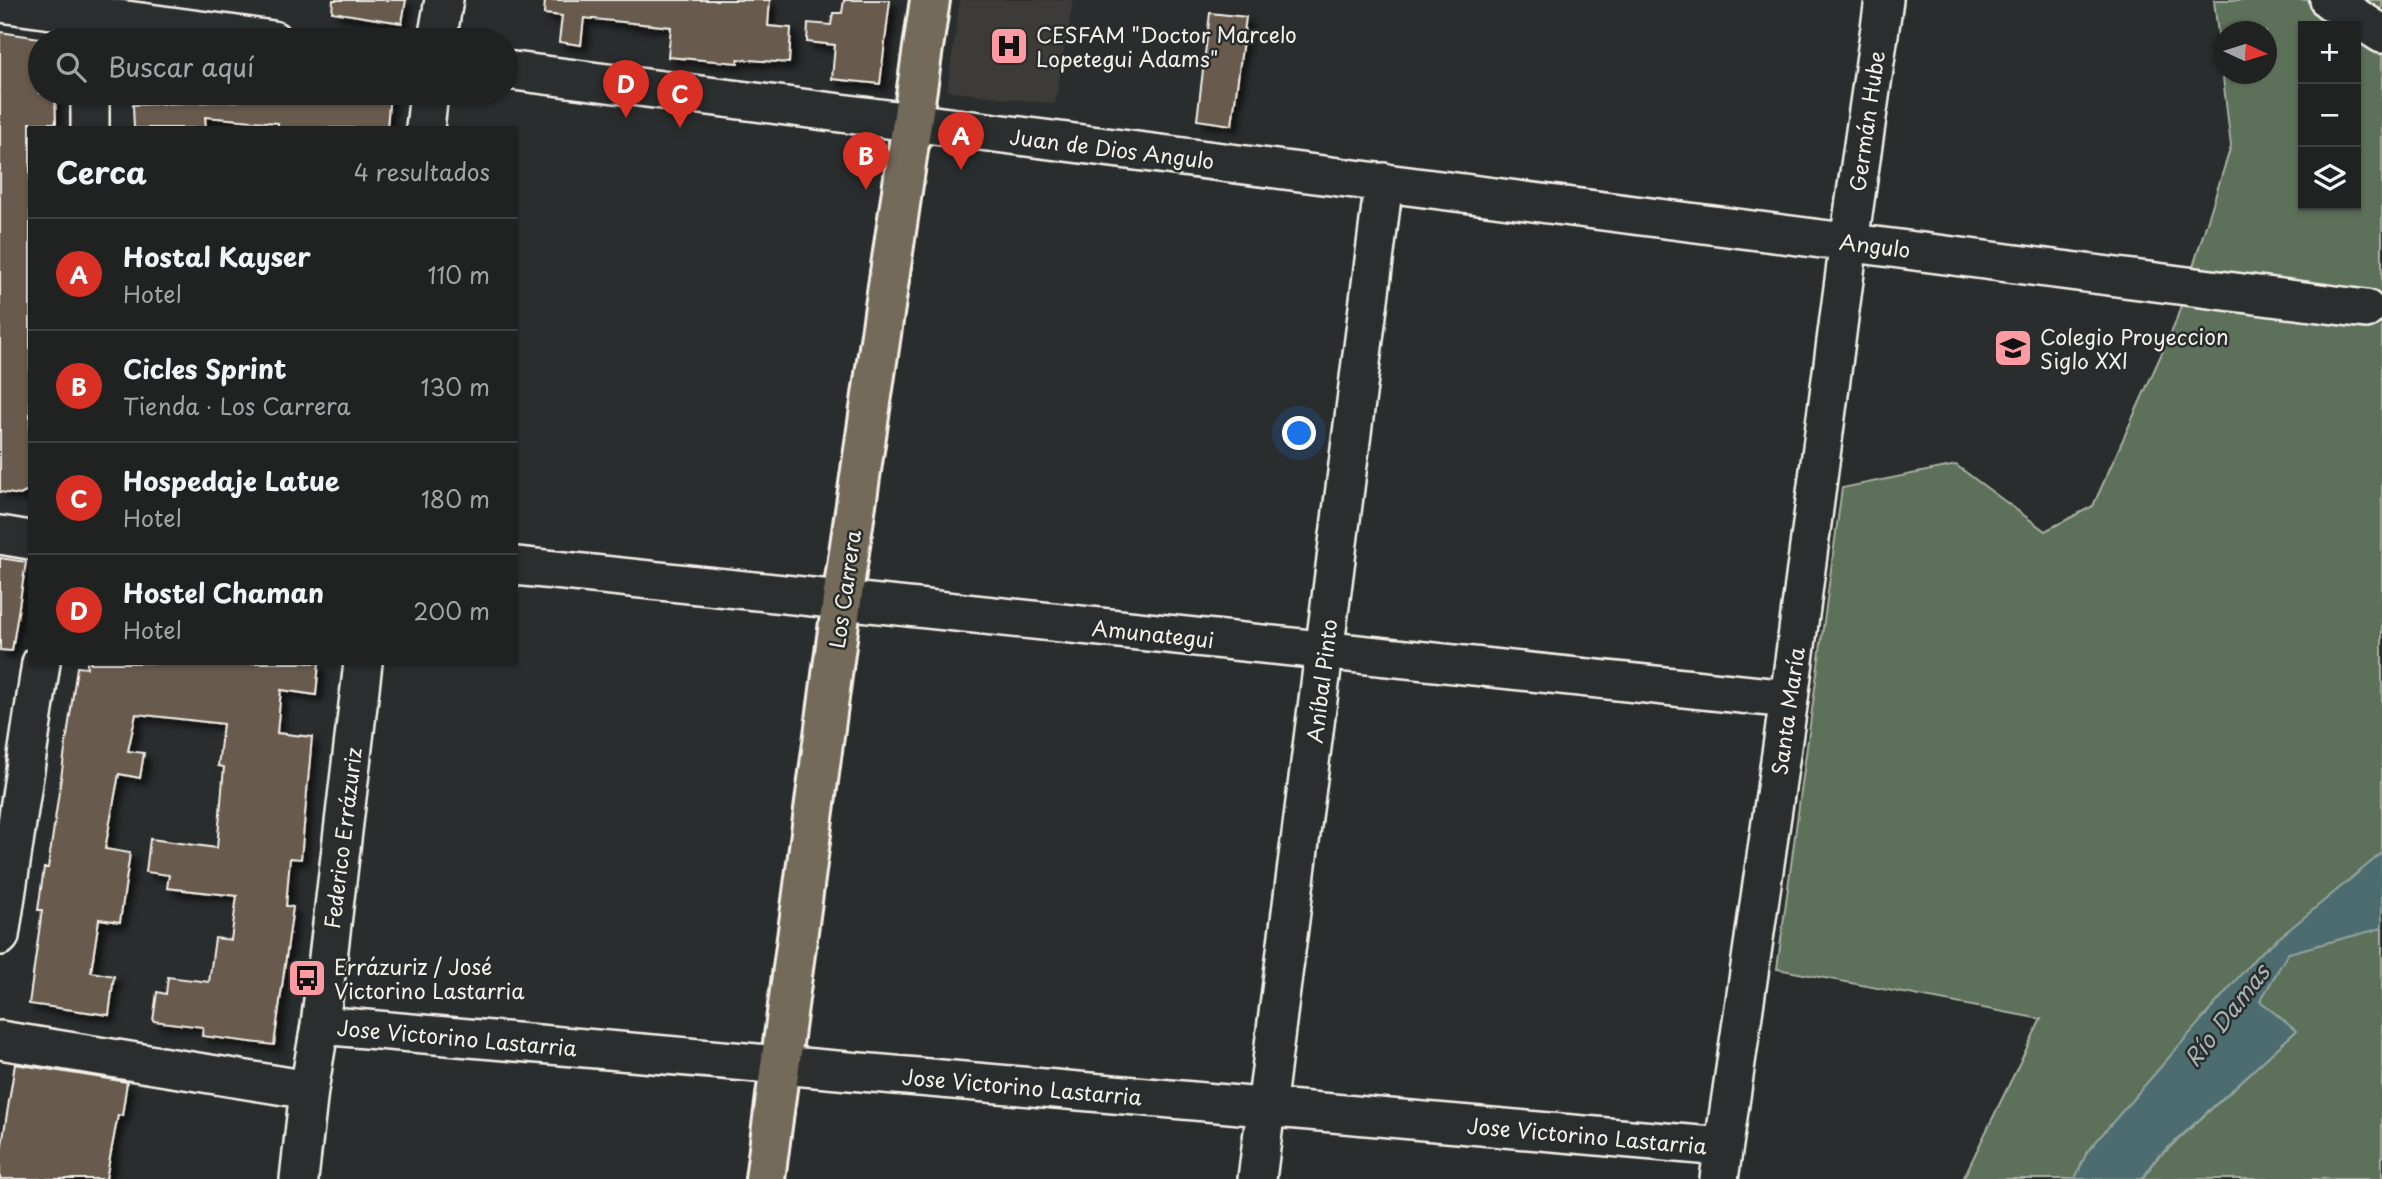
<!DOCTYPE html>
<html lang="es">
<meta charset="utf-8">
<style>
:root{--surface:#202222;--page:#2d2f2f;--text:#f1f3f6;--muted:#a2a4a5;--line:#3d3f40;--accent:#d93025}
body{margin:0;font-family:"Playpen Sans",sans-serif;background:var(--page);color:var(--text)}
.controls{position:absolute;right:21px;top:21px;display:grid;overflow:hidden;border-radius:0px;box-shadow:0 2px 5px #0004}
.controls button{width:63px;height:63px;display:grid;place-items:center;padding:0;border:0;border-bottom:2px solid var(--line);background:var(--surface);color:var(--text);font:35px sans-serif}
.compass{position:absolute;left:2214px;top:21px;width:63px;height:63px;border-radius:50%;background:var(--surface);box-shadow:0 2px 5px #0004;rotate:94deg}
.you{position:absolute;left:1300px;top:434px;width:24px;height:24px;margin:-18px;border:5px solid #fff;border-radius:50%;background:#1a73e8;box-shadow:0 0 0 10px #1a73e833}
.badge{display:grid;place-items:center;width:46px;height:46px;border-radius:50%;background:var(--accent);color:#fff;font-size:23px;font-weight:700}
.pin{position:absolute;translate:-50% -58px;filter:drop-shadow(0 2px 4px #0008)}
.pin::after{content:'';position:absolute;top:37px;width:24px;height:21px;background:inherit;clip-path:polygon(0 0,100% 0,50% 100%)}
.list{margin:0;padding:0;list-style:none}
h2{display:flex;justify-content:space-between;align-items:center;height:91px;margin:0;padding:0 28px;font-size:30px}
h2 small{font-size:23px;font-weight:400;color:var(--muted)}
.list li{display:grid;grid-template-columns:46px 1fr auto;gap:21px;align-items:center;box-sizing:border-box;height:112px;padding:0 28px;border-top:2px solid var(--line)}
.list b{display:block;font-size:26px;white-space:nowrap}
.list p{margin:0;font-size:23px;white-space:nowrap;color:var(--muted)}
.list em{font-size:23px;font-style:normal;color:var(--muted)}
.icon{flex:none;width:38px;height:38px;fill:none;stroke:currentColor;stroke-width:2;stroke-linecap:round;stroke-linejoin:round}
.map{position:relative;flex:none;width:2382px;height:1179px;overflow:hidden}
.search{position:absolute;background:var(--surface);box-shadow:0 2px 5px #0004;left:28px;top:28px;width:490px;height:77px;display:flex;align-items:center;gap:18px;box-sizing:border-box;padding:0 24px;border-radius:38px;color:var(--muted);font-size:26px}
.panel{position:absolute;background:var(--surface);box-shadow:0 2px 5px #0004;left:28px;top:126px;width:490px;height:539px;border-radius:0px}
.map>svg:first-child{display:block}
</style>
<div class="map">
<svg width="2382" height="1179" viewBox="0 0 2382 1179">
<defs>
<filter id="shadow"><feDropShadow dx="6" dy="6" stdDeviation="3.5" flood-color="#0009"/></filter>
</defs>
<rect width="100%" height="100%" fill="#2a2d2e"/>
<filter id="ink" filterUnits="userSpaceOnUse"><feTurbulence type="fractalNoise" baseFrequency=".0143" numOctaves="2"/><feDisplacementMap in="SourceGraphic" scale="14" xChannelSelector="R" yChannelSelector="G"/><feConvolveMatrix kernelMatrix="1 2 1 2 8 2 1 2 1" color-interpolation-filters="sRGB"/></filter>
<g filter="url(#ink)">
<path fill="#3c3a38" d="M 960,0 L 1073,0 L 1055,104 L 947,91 Z"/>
<path fill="#5b705a" stroke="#a8b0a1" stroke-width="2" fill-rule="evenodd" d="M 2214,0 L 2382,0 L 2382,853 L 2257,956 L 2087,1152 L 2075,1179 L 1963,1179 L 2041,1019 L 1777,969 L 1842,488 L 1956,465 L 2045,531 L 2093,506 L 2175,324 L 2231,146 ZM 2303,26 L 2356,26 L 2356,205 L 2303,205 ZM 2224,32 L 2266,32 L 2266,74 L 2224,74 Z
M 2382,928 L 2382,1179 L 2142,1179 L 2156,1160 L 2296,1031 L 2260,1001 L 2288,953 Z"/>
<path fill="#4d6c6f" stroke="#90a19f" stroke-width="2" d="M 2382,853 L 2382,928 L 2288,953 L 2260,1001 L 2296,1031 L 2156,1159 L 2142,1179 L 2075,1179 L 2087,1152 L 2257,956 Z"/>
<path fill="#675a4e" stroke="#f4f1e8" stroke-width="2" filter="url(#shadow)" d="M 333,0 L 406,0 L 402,23 L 332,12 Z
M 545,0 L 770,0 L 768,26 L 791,28 L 789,63 L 738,59 L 738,63 L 668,57 L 671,27 L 584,18 L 581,45 L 559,42 L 562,16 L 544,14 Z
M 844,0 L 890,0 L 880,84 L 832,79 L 835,45 L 807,42 L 808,23 L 831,25 L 833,13 L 842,13 Z
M 1210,13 L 1246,17 L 1232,125 L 1197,120 Z
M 0,32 L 40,38 L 40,93 L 55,93 L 56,123 L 30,123 L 30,490 L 20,495 L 0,492 Z
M 240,93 L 390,93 L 387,128 L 278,128 L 278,123 L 205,117 L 206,128 L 134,128 L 133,105 L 239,101 Z
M 0,558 L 26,562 L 12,651 L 0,650 Z
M 87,663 L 319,663 L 316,695 L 281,690 L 277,733 L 312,737 L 301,859 L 290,858 L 286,906 L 293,907 L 274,1045 L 202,1036 L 203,1027 L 153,1021 L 157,992 L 166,994 L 168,977 L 209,982 L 215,938 L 231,940 L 237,896 L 167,888 L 169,875 L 146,872 L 150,839 L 217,848 L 224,767 L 218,766 L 223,724 L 136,714 L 128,751 L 144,753 L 140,778 L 119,774 L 105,849 L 130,853 L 120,922 L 99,919 L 91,972 L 114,976 L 109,1015 L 29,1004 L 42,910 L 38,910 L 44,868 L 48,868 L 77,667 L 87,668 Z
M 15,1064 L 127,1082 L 122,1116 L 118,1115 L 106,1179 L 0,1179 L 0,1157 Z"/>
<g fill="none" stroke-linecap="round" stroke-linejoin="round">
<defs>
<path id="minor" d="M 2329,0 L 2382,34
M 0,3 L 273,40
M 437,40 L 444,0
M 506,70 L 2366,309
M 90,93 L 90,128
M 425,128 L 429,93
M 0,535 L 30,540
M 516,566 L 1789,699
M 0,936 L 41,663
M 320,1025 L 1723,1147
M 0,1040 L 309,1090
M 299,1179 L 309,1090 L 320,1025 L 363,663
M 1257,1179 L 1384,182
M 1719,1179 L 1789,699 L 1849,242 L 1884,0"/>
<path id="major" d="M 765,1179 L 842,600 L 930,0"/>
</defs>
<use href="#minor" stroke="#f4f1e8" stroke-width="42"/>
<use href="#major" stroke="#f4f1e8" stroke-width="44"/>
<use href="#minor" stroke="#2a2d2e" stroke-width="37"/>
<use href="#major" stroke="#736b5a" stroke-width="38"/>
</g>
</g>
<defs>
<symbol id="hospital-square" viewBox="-11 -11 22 22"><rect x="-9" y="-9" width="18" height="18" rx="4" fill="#ff9aa2" stroke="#2a2d2e"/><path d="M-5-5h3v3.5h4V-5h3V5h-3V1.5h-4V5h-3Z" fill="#111"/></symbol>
<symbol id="school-square" viewBox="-11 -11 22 22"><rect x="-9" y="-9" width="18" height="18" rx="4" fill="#ff9aa2" stroke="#2a2d2e"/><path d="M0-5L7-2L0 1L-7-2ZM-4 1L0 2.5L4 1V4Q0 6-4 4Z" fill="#111"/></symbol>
<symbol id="bus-square" viewBox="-11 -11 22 22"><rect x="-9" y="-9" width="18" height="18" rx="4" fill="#ff9aa2" stroke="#2a2d2e"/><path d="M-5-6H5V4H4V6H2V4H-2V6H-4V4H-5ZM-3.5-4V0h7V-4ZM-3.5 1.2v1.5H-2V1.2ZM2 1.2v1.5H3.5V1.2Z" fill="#111"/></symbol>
</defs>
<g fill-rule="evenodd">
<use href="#hospital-square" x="987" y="24" width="44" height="44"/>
<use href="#school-square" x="1991" y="326" width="44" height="44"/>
<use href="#bus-square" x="285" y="956" width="44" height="44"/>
</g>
<g text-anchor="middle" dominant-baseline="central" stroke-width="5" stroke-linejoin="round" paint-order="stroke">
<g font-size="21" fill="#f4f1e8" stroke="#2a2d2e" text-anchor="start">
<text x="1036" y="34">CESFAM "Doctor Marcelo<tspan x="1036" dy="24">Lopetegui Adams"</tspan></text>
<text x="2040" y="336">Colegio Proyeccion<tspan x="2040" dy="24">Siglo XXI</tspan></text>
<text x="334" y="966">Errázuriz / José<tspan x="334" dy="24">Victorino Lastarria</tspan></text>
</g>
<g font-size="21" fill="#f4f1e8" stroke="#2a2d2e">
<text transform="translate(1866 121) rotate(-82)">Germán Hube</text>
<text transform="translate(1112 148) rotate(7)">Juan de Dios Angulo</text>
<text transform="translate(1875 245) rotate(7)">Angulo</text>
<text transform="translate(844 589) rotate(-82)">Los Carrera</text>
<text transform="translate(1153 633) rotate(6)">Amunategui</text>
<text transform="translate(1321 681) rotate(-83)">Aníbal Pinto</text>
<text transform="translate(1787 711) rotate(-82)">Santa María</text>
<text transform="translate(342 838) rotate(-83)">Federico Errázuriz</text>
<text transform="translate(457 1037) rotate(5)">Jose Victorino Lastarria</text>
<text transform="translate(1022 1086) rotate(5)">Jose Victorino Lastarria</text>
<text transform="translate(1587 1135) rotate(5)">Jose Victorino Lastarria</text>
</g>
<g font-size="23" font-style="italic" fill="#a9b5b2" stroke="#2a2d2e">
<text transform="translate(2226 1015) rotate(-52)">Río Damas</text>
</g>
</g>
</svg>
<div class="controls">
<button>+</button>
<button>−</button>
<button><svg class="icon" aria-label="layers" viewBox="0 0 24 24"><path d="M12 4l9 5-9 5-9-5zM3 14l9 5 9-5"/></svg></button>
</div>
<svg class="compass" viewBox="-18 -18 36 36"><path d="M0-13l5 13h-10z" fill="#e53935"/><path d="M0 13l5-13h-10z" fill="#a2a4a5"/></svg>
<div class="you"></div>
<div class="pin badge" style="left:961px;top:170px">A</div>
<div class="pin badge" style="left:866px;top:190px">B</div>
<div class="pin badge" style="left:680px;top:128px">C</div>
<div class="pin badge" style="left:626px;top:118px">D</div>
<div class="search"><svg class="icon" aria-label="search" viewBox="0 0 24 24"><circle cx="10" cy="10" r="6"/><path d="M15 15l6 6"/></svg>Buscar aquí</div>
<section class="panel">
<h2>Cerca<small>4 resultados</small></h2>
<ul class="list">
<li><span class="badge">A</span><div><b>Hostal Kayser</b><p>Hotel</p></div><em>110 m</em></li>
<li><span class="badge">B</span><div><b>Cicles Sprint</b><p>Tienda · Los Carrera</p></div><em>130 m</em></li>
<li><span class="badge">C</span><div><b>Hospedaje Latue</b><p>Hotel</p></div><em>180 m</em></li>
<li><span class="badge">D</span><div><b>Hostel Chaman</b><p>Hotel</p></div><em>200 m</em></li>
</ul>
</section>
</div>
